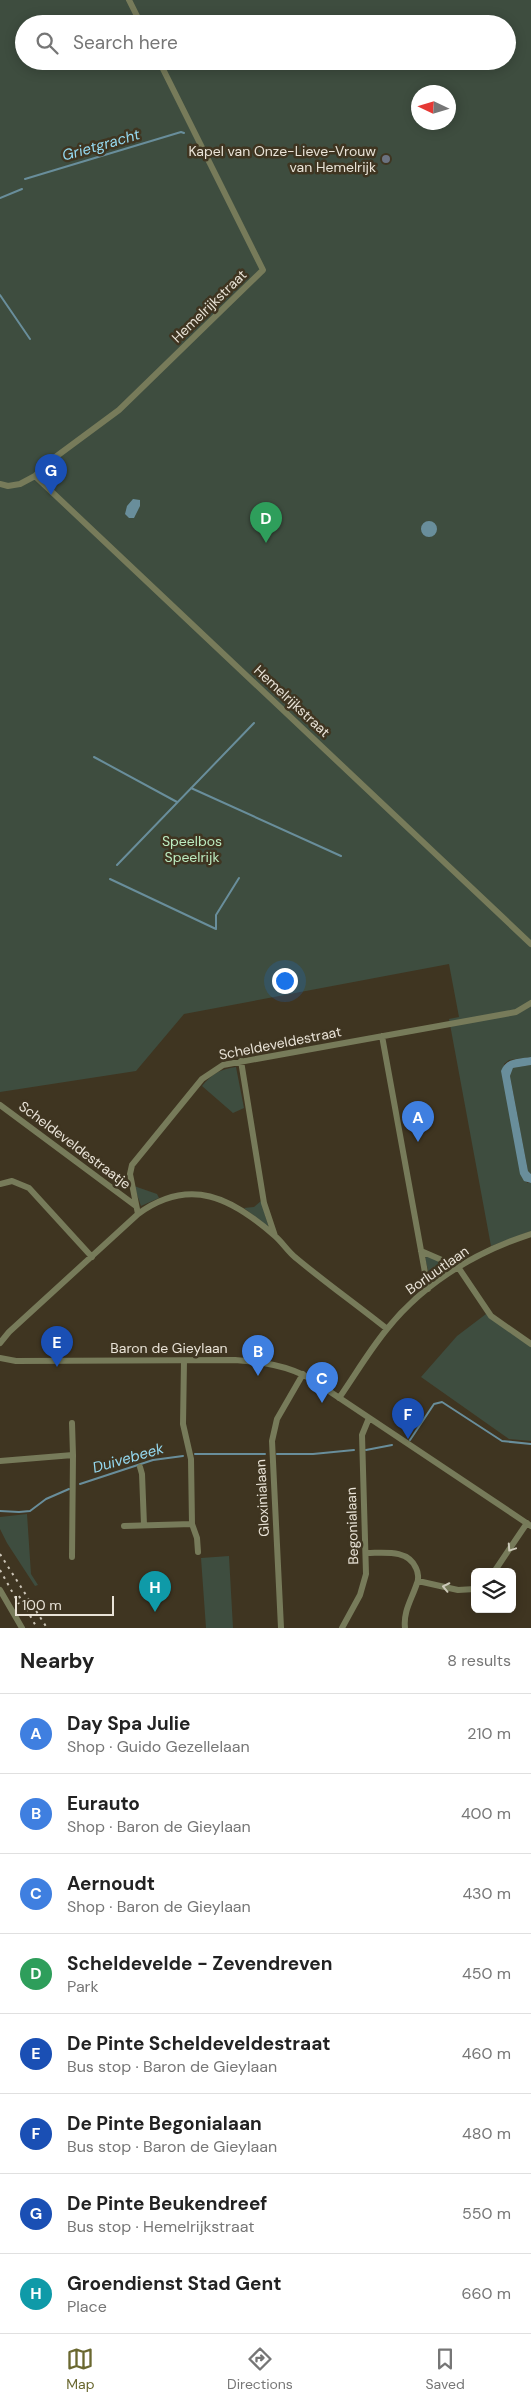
<!DOCTYPE html>
<meta charset="utf-8">
<style>
:root{--surface:#fff;--page:#f6f6f6;--text:#222;--muted:#767676;--line:#e0e0e0;--accent:#6a6830}
body{margin:0;font-family:"DM Sans",sans-serif;background:var(--page);color:var(--text)}
.controls{position:absolute;right:15px;bottom:15px;display:grid;overflow:hidden;border-radius:8px;box-shadow:0 2px 12px #0003}
.controls button{width:45px;height:45px;display:grid;place-items:center;padding:0;border:0;border-bottom:1px solid var(--line);background:var(--surface);color:var(--text);font:25px sans-serif}
.compass{position:absolute;left:411px;top:85px;width:45px;height:45px;border-radius:50%;background:var(--surface);box-shadow:0 2px 12px #0003;rotate:274deg}
.scale{position:absolute;left:15px;bottom:12px;width:99px;box-sizing:border-box;padding-left:5px;border:2px solid #e9e3d7;border-top:0;font-size:14px;line-height:18px;white-space:nowrap;color:#e9e3d7;-webkit-text-stroke:4px #3f3521;paint-order:stroke}
.you{position:absolute;left:284px;top:980px;width:18px;height:18px;margin:-12px;border:4px solid #fff;border-radius:50%;background:#1a73e8;box-shadow:0 0 0 8px #1a73e833}
.badge{display:grid;place-items:center;width:32px;height:32px;border-radius:50%;background:var(--accent);color:#fff;font-size:16px;font-weight:700}
.pin{position:absolute;translate:-50% -41px;filter:drop-shadow(0 1px 2px #0008)}
.pin::after{content:'';position:absolute;top:26px;width:18px;height:15px;background:inherit;clip-path:polygon(0 0,100% 0,50% 100%)}
.list{margin:0;padding:0;list-style:none}
h2{display:flex;justify-content:space-between;align-items:center;height:65px;margin:0;padding:0 20px;font-size:21px}
h2 small{font-size:16px;font-weight:400;color:var(--muted)}
.list li{display:grid;grid-template-columns:32px 1fr auto;gap:15px;align-items:center;box-sizing:border-box;height:80px;padding:0 20px;border-top:1px solid var(--line)}
.list b{display:block;font-size:19px;white-space:nowrap}
.list p{margin:0;font-size:16px;white-space:nowrap;color:var(--muted)}
.list em{font-size:16px;font-style:normal;color:var(--muted)}
.icon{flex:none;width:28px;height:28px;fill:none;stroke:currentColor;stroke-width:2;stroke-linecap:round;stroke-linejoin:round}
.map{position:relative;flex:none;width:531px;height:1628px;overflow:hidden}
.search{position:absolute;background:var(--surface);box-shadow:0 2px 12px #0003;left:15px;right:15px;top:15px;height:55px;display:flex;align-items:center;gap:12px;box-sizing:border-box;padding:0 18px;border-radius:28px;color:var(--muted);font-size:19px}
.sheet{height:705px;background:var(--surface)}
nav{display:flex;justify-content:space-around;align-items:center;box-sizing:border-box;height:70px;border-top:1px solid var(--line);background:var(--surface);font-size:14px;color:var(--muted)}
nav a{display:grid;justify-items:center;gap:2px}
nav .on{color:var(--accent)}
.map>svg:first-child{display:block}
</style>
<div class="map">
<svg width="531" height="1628" viewBox="0 0 531 1628">
<rect width="100%" height="100%" fill="#3f3521"/>
<path fill="#3e4d3f" fill-rule="evenodd" d="M 0,0 L 531,0 L 531,1057 L 509,1060 L 504,1064 L 527,1183 L 531,1183 L 531,1231 L 491,1246 L 449,1019 L 459,1017 L 449,964 L 184,1014 L 136,1071 L 0,1092 ZM 24,24 L 507,24 L 507,61 L 24,61 ZM 418,92 L 448,92 L 448,122 L 418,122 Z
M 531,1065 L 531,1174 L 528,1171 L 510,1076 L 513,1068 Z
M 236,1067 L 244,1108 L 233,1113 L 202,1086 C 212,1074 220,1069 236,1067 Z
M 134,1186 L 157,1194 L 159,1198 L 141,1206 Z
M 261,1201 L 269,1228 L 244,1208 L 254,1207 Z
M 428,1256 L 449,1266 L 449,1269 L 431,1282 L 425,1258 Z
M 486,1314 L 531,1347 L 531,1441 L 509,1439 L 421,1377 L 457,1336 Z
M 27,1514 L 31,1574 L 38,1585 L 35,1586 L 7,1543 L 0,1529 L 0,1517 Z
M 229,1556 L 233,1628 L 206,1628 L 201,1558 Z"/>
<path fill="#698e9b" d="M 133,499 L 140,500 L 140,506 L 134,518 L 129,518 L 125,514 L 127,506 Z
M421 529a8 8 0 1 1 16 0a8 8 0 1 1-16 0Z
M 531,1057 L 531,1065 L 513,1068 L 510,1076 L 528,1171 L 531,1174 L 531,1183 L 524,1181 L 520,1174 L 501,1071 C 506,1058 518,1059 531,1057 Z"/>
<g fill="none" stroke-linecap="round" stroke-linejoin="round">
<path stroke="#698e9b" stroke-width="2" d="M 25,179 L 181,132 L 184,133
M 0,198 L 22,189
M 0,295 L 30,339
M 94,757 L 177,802
M 191,788 L 341,856
M 117,865 L 254,723
M 110,879 L 216,929 L 216,915 L 239,878
M 410,1440 L 434,1404 L 442,1402 L 502,1441 L 531,1444
M 366,1450 L 392,1445
M 195,1454 L 265,1454
M 277,1454 L 313,1454 L 354,1450
M 80,1484 L 153,1460 L 183,1456
M 0,1511 L 19,1512 L 30,1511 L 46,1499 L 69,1489"/>
<path stroke="#777b5a" stroke-width="6" d="M 129,0 L 141,24
M 35,476 L 531,944
M 0,484 L 8,486 L 20,484 L 35,476 L 46,464 L 119,410 L 263,270 L 159,61
M 382,1036 L 428,1289
M 241,1061 L 264,1203 L 275,1236
M 0,1105 L 136,1206
M 0,1184 L 12,1181 L 29,1188 L 92,1257
M 138,1214 L 130,1174 L 132,1165 L 202,1079 L 223,1065 L 516,1012 L 531,1003
M 421,1251 L 458,1267 L 491,1316 L 531,1344
M 0,1343 L 9,1332 L 138,1214 C 190,1176 232,1198 275,1236 C 283,1243 288,1252 296,1258 C 326,1283 357,1305 387,1329
M 0,1358 L 16,1361 L 235,1360 C 261,1362 287,1365 311,1379 L 531,1526
M 184,1361 L 183,1424 L 191,1459 L 192,1524 L 197,1538 L 198,1552
M 339,1398 C 355,1375 369,1351 387,1329 C 424,1283 476,1252 531,1234
M 0,1461 L 73,1455 L 72,1423
M 140,1467 L 142,1474 L 144,1525
M 124,1526 L 192,1524
M 367,1553 C 384,1553 408,1549 416,1568 C 418,1572 419,1579 417,1583 C 412,1599 403,1611 405,1628
M 72,1557 L 73,1455
M 494,1572 L 527,1523
M 418,1581 L 458,1590 L 475,1589
M 0,1590 L 22,1628
M 281,1628 L 272,1441 L 277,1419 L 303,1374
M 342,1628 L 360,1595 L 366,1574 L 362,1435 L 369,1418"/>
<path stroke="#cbc4b6" stroke-width="2" stroke-dasharray="2.5 5" stroke-linecap="butt" d="M 0,1554 L 47,1628
M 0,1570 L 19,1604
M 19,1596 L 37,1628"/>
</g>
<defs><path id="oneway-chevron" d="M-2-3.5L2.5 0L-2 3.5" fill="none" stroke-width="1.6" stroke-linecap="round" stroke-linejoin="round" transform="scale(1.25)"/></defs>
<g stroke="#ccc9b8">
<use href="#oneway-chevron" transform="translate(511 1548) rotate(124)"/>
<use href="#oneway-chevron" transform="translate(446 1587) rotate(-168)"/>
</g>
<circle fill="#6b7280" stroke="#3f3521" stroke-width="2" cx="386" cy="159" r="5"/>
<g text-anchor="middle" dominant-baseline="central" stroke-width="5" stroke-linejoin="round" paint-order="stroke">
<g font-size="14" fill="#e9e3d7" stroke="#3f3521" text-anchor="end">
<text x="376" y="151">Kapel van Onze-Lieve-Vrouw<tspan x="376" dy="16">van Hemelrijk</tspan></text>
</g>
<g font-size="14" fill="#e9e3d7" stroke="#3f3521">
<text transform="translate(209 306) rotate(-44)">Hemelrijkstraat</text>
<text transform="translate(292 701) rotate(43)">Hemelrijkstraat</text>
<text transform="translate(280 1043) rotate(-11)">Scheldeveldestraat</text>
<text transform="translate(75 1145) rotate(37)">Scheldeveldestraatje</text>
<text transform="translate(437 1270) rotate(-35)">Borluutlaan</text>
<text x="169" y="1348">Baron de Gieylaan</text>
<text transform="translate(262 1498) rotate(-93)">Gloxinialaan</text>
<text transform="translate(352 1526) rotate(-92)">Begonialaan</text>
</g>
<g font-size="14" fill="#bcebc0" stroke="#3f3521">
<text x="192" y="841">Speelbos<tspan x="192" dy="16">Speelrijk</tspan></text>
</g>
<g font-size="15" font-style="italic" fill="#95d9f0" stroke="#3f3521">
<text transform="translate(101 145) rotate(-16)">Grietgracht</text>
<text transform="translate(128 1458) rotate(-16)">Duivebeek</text>
</g>
</g>
</svg>
<div class="controls">
<button><svg class="icon" aria-label="layers" viewBox="0 0 24 24"><path d="M12 4l9 5-9 5-9-5zM3 14l9 5 9-5"/></svg></button>
</div>
<svg class="compass" viewBox="-18 -18 36 36"><path d="M0-13l5 13h-10z" fill="#e53935"/><path d="M0 13l5-13h-10z" fill="#767676"/></svg>
<div class="scale">100 m</div>
<div class="you"></div>
<div class="pin badge" style="left:418px;top:1142px;background:#3f7fe0">A</div>
<div class="pin badge" style="left:258px;top:1376px;background:#3f7fe0">B</div>
<div class="pin badge" style="left:322px;top:1403px;background:#3f7fe0">C</div>
<div class="pin badge" style="left:266px;top:543px;background:#2e9e5b">D</div>
<div class="pin badge" style="left:57px;top:1367px;background:#1a4fb4">E</div>
<div class="pin badge" style="left:408px;top:1439px;background:#1a4fb4">F</div>
<div class="pin badge" style="left:51px;top:495px;background:#1a4fb4">G</div>
<div class="pin badge" style="left:155px;top:1612px;background:#0f9aa8">H</div>
<div class="search"><svg class="icon" aria-label="search" viewBox="0 0 24 24"><circle cx="10" cy="10" r="6"/><path d="M15 15l6 6"/></svg>Search here</div>
</div>
<section class="sheet">
<h2>Nearby<small>8 results</small></h2>
<ul class="list">
<li><span class="badge" style="background:#3f7fe0">A</span><div><b>Day Spa Julie</b><p>Shop · Guido Gezellelaan</p></div><em>210 m</em></li>
<li><span class="badge" style="background:#3f7fe0">B</span><div><b>Eurauto</b><p>Shop · Baron de Gieylaan</p></div><em>400 m</em></li>
<li><span class="badge" style="background:#3f7fe0">C</span><div><b>Aernoudt</b><p>Shop · Baron de Gieylaan</p></div><em>430 m</em></li>
<li><span class="badge" style="background:#2e9e5b">D</span><div><b>Scheldevelde - Zevendreven</b><p>Park</p></div><em>450 m</em></li>
<li><span class="badge" style="background:#1a4fb4">E</span><div><b>De Pinte Scheldeveldestraat</b><p>Bus stop · Baron de Gieylaan</p></div><em>460 m</em></li>
<li><span class="badge" style="background:#1a4fb4">F</span><div><b>De Pinte Begonialaan</b><p>Bus stop · Baron de Gieylaan</p></div><em>480 m</em></li>
<li><span class="badge" style="background:#1a4fb4">G</span><div><b>De Pinte Beukendreef</b><p>Bus stop · Hemelrijkstraat</p></div><em>550 m</em></li>
<li><span class="badge" style="background:#0f9aa8">H</span><div><b>Groendienst Stad Gent</b><p>Place</p></div><em>660 m</em></li>
</ul>
</section>
<nav>
<a class="on"><svg class="icon" aria-label="map" viewBox="0 0 24 24"><path d="M3 6l6-2 6 2 6-2v14l-6 2-6-2-6 2zM9 4v14M15 6v14"/></svg>Map</a>
<a><svg class="icon" aria-label="directions" viewBox="0 0 24 24"><path d="M12 3l9 9-9 9-9-9zM9 14v-3h6M13 9l2 2-2 2"/></svg>Directions</a>
<a><svg class="icon" aria-label="saved" viewBox="0 0 24 24"><path d="M7 4h10v16l-5-4-5 4z"/></svg>Saved</a>
</nav>
